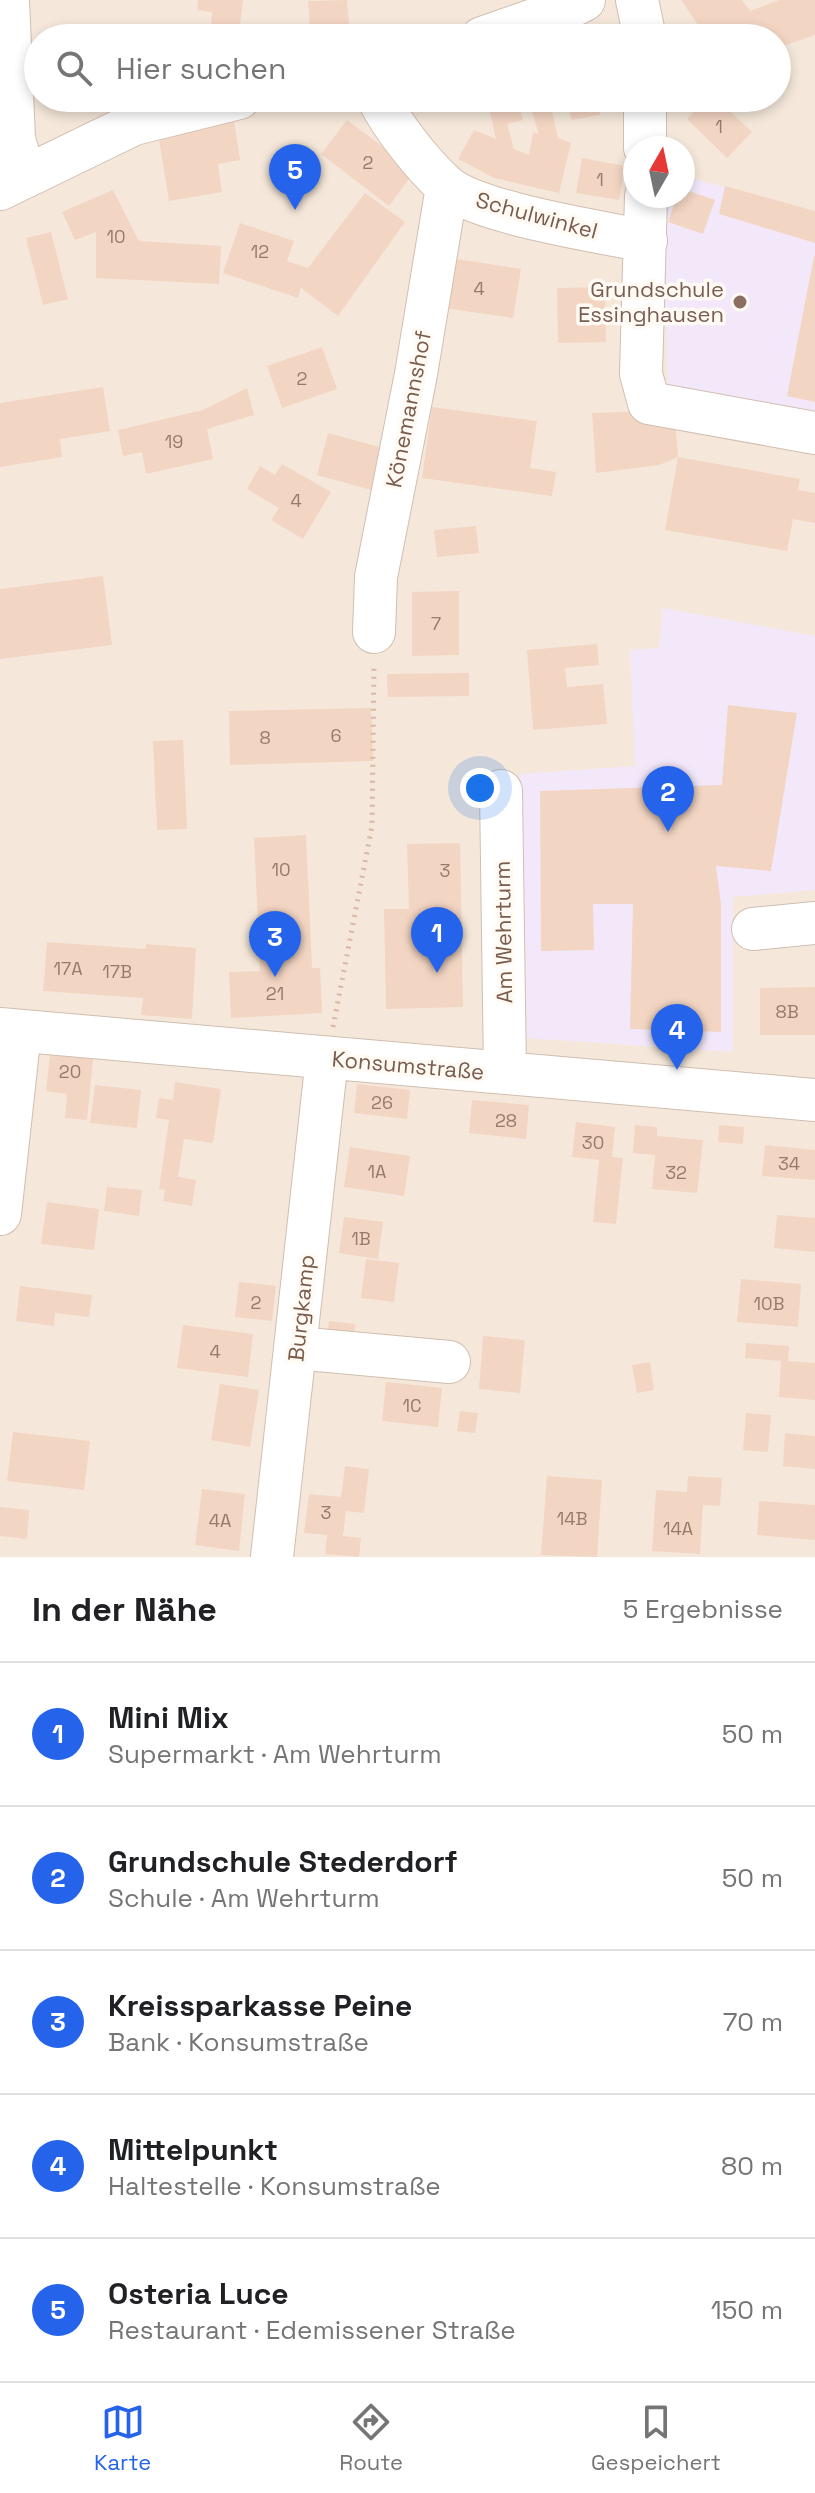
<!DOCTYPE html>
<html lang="de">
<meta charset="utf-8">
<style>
:root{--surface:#fff;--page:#f2f2f2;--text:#202124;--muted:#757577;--line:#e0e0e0;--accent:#2563eb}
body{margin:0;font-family:"Space Grotesk",sans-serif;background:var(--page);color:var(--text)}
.compass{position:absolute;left:623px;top:136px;width:72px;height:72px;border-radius:50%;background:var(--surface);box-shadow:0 4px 12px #0003;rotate:9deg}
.you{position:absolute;left:480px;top:788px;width:28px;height:28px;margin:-20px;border:6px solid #fff;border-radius:50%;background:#1a73e8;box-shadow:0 0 0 12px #1a73e833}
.badge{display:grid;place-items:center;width:52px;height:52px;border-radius:50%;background:var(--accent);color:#fff;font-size:26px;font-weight:700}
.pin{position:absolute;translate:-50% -66px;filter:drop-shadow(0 2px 4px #0008)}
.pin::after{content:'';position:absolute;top:42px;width:28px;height:24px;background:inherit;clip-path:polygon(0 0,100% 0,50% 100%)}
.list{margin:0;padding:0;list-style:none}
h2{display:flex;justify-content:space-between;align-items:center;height:104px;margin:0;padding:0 32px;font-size:34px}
h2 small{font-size:26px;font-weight:400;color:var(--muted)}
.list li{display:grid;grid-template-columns:52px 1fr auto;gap:24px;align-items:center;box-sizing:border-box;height:144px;padding:0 32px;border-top:2px solid var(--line)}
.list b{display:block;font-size:30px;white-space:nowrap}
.list p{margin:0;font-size:26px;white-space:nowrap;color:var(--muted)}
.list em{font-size:26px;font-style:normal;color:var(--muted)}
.icon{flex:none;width:44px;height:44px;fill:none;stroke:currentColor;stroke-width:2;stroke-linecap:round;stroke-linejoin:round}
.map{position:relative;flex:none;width:815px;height:1557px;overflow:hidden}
.search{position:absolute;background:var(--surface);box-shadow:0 4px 12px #0003;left:24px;right:24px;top:24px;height:88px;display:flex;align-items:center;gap:20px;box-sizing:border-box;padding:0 28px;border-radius:44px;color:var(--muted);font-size:30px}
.sheet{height:824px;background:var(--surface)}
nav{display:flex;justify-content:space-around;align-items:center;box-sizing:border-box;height:112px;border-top:2px solid var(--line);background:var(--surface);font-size:22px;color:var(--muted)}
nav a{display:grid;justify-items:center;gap:4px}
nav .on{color:var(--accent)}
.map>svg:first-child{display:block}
</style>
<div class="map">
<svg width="815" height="1557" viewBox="0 0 815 1557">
<rect width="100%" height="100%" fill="#fdf6ec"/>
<path fill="#f5e8da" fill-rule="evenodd" d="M 0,0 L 815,0 L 815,1557 L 0,1557 ZM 38,38 L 777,38 L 777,98 L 38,98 ZM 635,148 L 683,148 L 683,196 L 635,196 Z"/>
<path fill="#f3e8fa" d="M 683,176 L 815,211 L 815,419 L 668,393 L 662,196 L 683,196 Z
M 663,608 L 815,636 L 815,890 L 733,897 L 733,1052 L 525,1038 L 520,774 L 635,766 L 630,650 L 659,648 Z"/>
<path fill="#f3d5c3" d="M 198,0 L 243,0 L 239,33 L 211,29 L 212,12 L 197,10 Z
M 347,0 L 350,38 L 311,38 L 308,1 Z
M 681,0 L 742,0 L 750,11 L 779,0 L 815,0 L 815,35 L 777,48 L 777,38 L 732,38 L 729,33 L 719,38 L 707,38 Z
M 198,27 L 200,38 L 152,38 L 151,34 Z
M 463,98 L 516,98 L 523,120 L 507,124 L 514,149 L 529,155 L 533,133 L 538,134 L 538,132 L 528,98 L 549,98 L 558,138 L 571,143 L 559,193 L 494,178 L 458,159 L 474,130 L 496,139 L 488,104 L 466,108 Z
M 568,98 L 598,98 L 600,115 L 571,120 Z
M 708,98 L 716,98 L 752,132 L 727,158 L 687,119 Z
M 234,120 L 240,160 L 218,164 L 222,192 L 169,201 L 158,133 Z
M 347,120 L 415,171 L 389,206 L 321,154 Z
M 582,158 L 625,166 L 619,200 L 576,193 Z
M 725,186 L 815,211 L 815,243 L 719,214 Z
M 683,189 L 715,200 L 703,234 L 668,222 L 677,196 L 683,196 Z
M 113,190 L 139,241 L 221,246 L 219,284 L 96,278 L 96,232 L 75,240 L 62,212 Z
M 365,193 L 405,222 L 338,316 L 301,288 L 298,298 L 223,273 L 240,223 L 294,241 L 287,261 L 308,268 Z
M 51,232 L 68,299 L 43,305 L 26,238 Z
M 814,256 L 815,256 L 815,402 L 787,396 Z
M 444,257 L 521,269 L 513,318 L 437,307 Z
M 605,287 L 606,342 L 558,343 L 557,288 Z
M 322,347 L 337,389 L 282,408 L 267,366 Z
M 103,387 L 110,431 L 60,439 L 62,457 L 0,467 L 0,403 Z
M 247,388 L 254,415 L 207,429 L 213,459 L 146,474 L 142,452 L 123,456 L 118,430 L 203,410 Z
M 432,407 L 537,421 L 530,468 L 556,472 L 552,496 L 422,478 Z
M 648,411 L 675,420 L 678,457 L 800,479 L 798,490 L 815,493 L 815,523 L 793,519 L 787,551 L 665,530 L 678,457 L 659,465 L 596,473 L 592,413 Z
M 328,433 L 387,449 L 375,491 L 317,475 Z
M 282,464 L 331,492 L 303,539 L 271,520 L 279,508 L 247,489 L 260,466 L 275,475 Z
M 476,526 L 479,553 L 437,557 L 434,530 Z
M 103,576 L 112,645 L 0,659 L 0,589 Z
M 459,591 L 459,655 L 412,656 L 412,592 Z
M 597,644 L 599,665 L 565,668 L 567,687 L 603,684 L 607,724 L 533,730 L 527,650 Z
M 469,673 L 469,696 L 388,697 L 387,674 Z
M 728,705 L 797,713 L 771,871 L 716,866 L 721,904 L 721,1032 L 630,1029 L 633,904 L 593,904 L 594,950 L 541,951 L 540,791 L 722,785 Z
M 371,708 L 373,761 L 230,765 L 229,711 Z
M 183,740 L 187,829 L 157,830 L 153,741 Z
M 306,835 L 312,968 L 320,968 L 322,1013 L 231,1018 L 229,972 L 260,971 L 254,838 Z
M 460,843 L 463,1007 L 386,1009 L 384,909 L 409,909 L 407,844 Z
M 47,942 L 146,949 L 146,944 L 196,948 L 192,1019 L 141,1015 L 143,998 L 43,991 Z
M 815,987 L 815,1035 L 760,1035 L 760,988 Z
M 51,1046 L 94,1050 L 87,1120 L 65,1118 L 67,1094 L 46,1091 Z
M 175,1082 L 221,1089 L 213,1143 L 184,1139 L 178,1177 L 196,1180 L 192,1206 L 163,1201 L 165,1190 L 159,1189 L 169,1120 L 156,1118 L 159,1098 L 173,1100 Z
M 357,1084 L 410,1090 L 407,1119 L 354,1113 Z
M 95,1085 L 141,1090 L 137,1128 L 90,1123 Z
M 472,1100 L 529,1105 L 526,1139 L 469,1133 Z
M 576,1122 L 615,1127 L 612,1157 L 623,1158 L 616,1224 L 593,1222 L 599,1160 L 572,1157 Z
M 635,1125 L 657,1127 L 657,1136 L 703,1140 L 697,1193 L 652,1189 L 655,1155 L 633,1153 Z
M 719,1125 L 744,1127 L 743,1144 L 718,1142 Z
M 765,1145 L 815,1150 L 815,1180 L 762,1176 Z
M 350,1147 L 410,1156 L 404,1196 L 344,1187 Z
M 107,1187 L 142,1190 L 139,1216 L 104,1211 Z
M 47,1202 L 99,1209 L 94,1250 L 41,1244 Z
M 777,1215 L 815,1218 L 815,1252 L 774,1248 Z
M 344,1217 L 383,1222 L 378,1259 L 339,1253 Z
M 366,1259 L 399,1263 L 394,1302 L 361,1298 Z
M 741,1279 L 801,1284 L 798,1327 L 737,1322 Z
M 239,1282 L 276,1286 L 272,1321 L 235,1317 Z
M 20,1286 L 92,1295 L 89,1317 L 55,1313 L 54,1326 L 16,1321 Z
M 329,1321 L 355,1324 L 353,1344 L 326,1341 Z
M 183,1325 L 253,1334 L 248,1377 L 177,1368 Z
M 483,1336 L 525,1340 L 520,1393 L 479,1389 Z
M 746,1343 L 789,1346 L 788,1361 L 815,1363 L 815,1400 L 779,1397 L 781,1361 L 745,1358 Z
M 650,1362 L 654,1390 L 637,1393 L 632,1365 Z
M 386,1382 L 442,1388 L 438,1427 L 382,1421 Z
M 220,1384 L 259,1390 L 250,1447 L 211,1440 Z
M 460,1411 L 478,1413 L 475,1433 L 457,1431 Z
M 746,1413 L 771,1415 L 768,1452 L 743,1450 Z
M 13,1432 L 90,1441 L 84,1490 L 7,1481 Z
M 785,1433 L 815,1436 L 815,1469 L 783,1466 Z
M 345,1466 L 369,1469 L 364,1513 L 346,1511 L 343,1536 L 361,1538 L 359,1557 L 325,1554 L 327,1535 L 304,1533 L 309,1494 L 341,1497 Z
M 547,1476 L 602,1480 L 597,1557 L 541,1555 Z
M 688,1476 L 722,1478 L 720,1506 L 703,1505 L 700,1554 L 652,1551 L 656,1490 L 687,1492 Z
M 202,1489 L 245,1494 L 239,1551 L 195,1545 Z
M 759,1501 L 815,1505 L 815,1540 L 757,1535 Z
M 0,1507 L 29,1510 L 27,1539 L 0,1536 Z"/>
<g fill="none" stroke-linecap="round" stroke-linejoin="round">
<defs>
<path id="minor" d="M 8,0 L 14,139 L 25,177
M 637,0 L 645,38
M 482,38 L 568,8 L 584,0
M 378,98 C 392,126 422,164 445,185 C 476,213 602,232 646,241
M 645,98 L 645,148
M 0,189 L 134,124 L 239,98
M 646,196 L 641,374 L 649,403 L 815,433
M 374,632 L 376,577 L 416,374 L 447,187
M 501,791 L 505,1073
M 753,929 L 815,923
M 0,1029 L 815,1100
M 0,1214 L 20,1031
M 296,1348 L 449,1362
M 272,1557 L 327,1058"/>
</defs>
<use href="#minor" stroke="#d1beb0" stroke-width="44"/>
<path stroke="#d9b8a5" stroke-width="5" stroke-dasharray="2 6" stroke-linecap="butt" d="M 333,1027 L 372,826 L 374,665"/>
<use href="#minor" stroke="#fff" stroke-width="42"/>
</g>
<circle fill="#8d6e63" stroke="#fffaf3" stroke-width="3" cx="740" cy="302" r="8"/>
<g text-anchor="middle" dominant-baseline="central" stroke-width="7" stroke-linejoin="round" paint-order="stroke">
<g font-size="18" fill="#987a6a">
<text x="719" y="126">1</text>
<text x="368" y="162">2</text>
<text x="600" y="179">1</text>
<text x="116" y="236">10</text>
<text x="260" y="251">12</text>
<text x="479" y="288">4</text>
<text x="302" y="378">2</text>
<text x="174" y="441">19</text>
<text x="296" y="500">4</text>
<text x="436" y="623">7</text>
<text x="336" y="735">6</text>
<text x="265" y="737">8</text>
<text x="281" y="869">10</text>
<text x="445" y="870">3</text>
<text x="68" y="968">17A</text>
<text x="117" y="971">17B</text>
<text x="275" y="993">21</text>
<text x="787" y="1011">8B</text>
<text x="70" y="1071">20</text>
<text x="382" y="1102">26</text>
<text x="506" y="1120">28</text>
<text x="593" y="1142">30</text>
<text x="789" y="1163">34</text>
<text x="377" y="1171">1A</text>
<text x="676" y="1172">32</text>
<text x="361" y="1238">1B</text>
<text x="256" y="1302">2</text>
<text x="769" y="1303">10B</text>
<text x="215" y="1351">4</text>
<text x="412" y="1405">1C</text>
<text x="326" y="1512">3</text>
<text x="572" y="1518">14B</text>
<text x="220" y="1520">4A</text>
<text x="678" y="1528">14A</text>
</g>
<g font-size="22" fill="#7a5c4d" stroke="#fffaf3">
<text transform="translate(537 215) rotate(15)">Schulwinkel</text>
<text transform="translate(408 409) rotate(-79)">Könemannshof</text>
<text transform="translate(503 932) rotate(-91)">Am Wehrturm</text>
<text transform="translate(408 1065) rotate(5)">Konsumstraße</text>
<text transform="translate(301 1308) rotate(-84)">Burgkamp</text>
</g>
<g font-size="22" fill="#785e54" stroke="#fffaf3" text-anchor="end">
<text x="724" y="289">Grundschule<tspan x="724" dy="25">Essinghausen</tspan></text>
</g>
</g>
</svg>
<svg class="compass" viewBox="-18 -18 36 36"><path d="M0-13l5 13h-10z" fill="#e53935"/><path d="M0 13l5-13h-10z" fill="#757577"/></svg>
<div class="you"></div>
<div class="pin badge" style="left:437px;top:973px">1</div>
<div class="pin badge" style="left:668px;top:832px">2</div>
<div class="pin badge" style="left:275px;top:977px">3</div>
<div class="pin badge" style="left:677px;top:1070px">4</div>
<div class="pin badge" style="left:295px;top:210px">5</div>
<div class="search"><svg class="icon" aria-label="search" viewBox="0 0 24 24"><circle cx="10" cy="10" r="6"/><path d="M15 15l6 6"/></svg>Hier suchen</div>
</div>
<section class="sheet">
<h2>In der Nähe<small>5 Ergebnisse</small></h2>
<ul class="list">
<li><span class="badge">1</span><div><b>Mini Mix</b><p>Supermarkt · Am Wehrturm</p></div><em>50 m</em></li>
<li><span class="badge">2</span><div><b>Grundschule Stederdorf</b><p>Schule · Am Wehrturm</p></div><em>50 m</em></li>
<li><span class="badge">3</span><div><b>Kreissparkasse Peine</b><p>Bank · Konsumstraße</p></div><em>70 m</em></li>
<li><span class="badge">4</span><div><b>Mittelpunkt</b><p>Haltestelle · Konsumstraße</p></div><em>80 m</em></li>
<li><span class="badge">5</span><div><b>Osteria Luce</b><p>Restaurant · Edemissener Straße</p></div><em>150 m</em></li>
</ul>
</section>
<nav>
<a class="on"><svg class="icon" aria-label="map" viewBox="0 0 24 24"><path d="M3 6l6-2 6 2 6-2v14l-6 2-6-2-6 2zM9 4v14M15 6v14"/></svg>Karte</a>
<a><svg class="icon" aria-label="directions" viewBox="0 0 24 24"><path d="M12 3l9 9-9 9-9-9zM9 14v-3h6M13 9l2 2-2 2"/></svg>Route</a>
<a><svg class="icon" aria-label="saved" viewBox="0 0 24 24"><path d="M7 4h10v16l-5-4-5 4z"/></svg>Gespeichert</a>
</nav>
